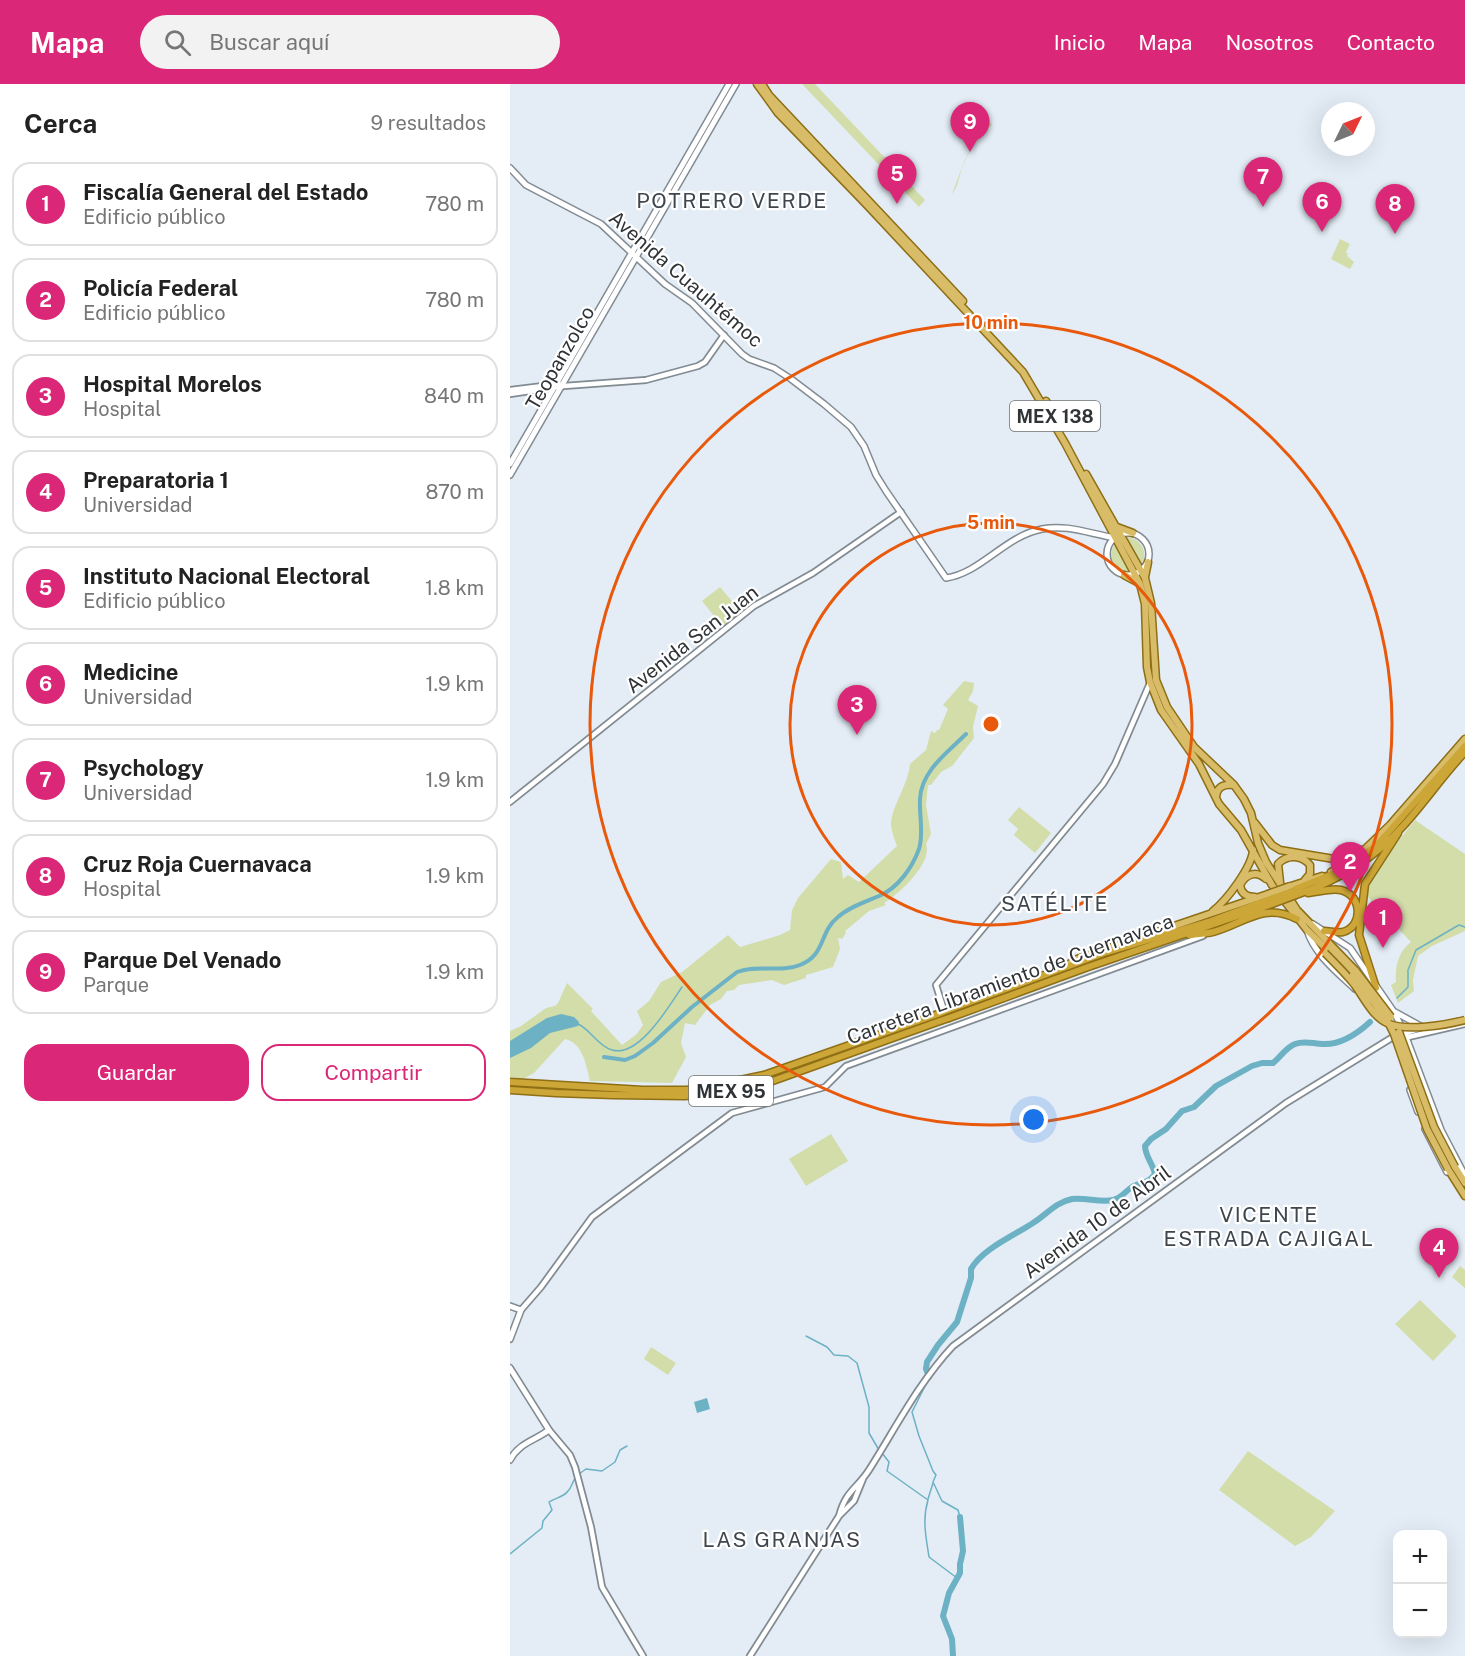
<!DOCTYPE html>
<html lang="es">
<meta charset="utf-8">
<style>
:root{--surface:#fff;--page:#f2f2f2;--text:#222;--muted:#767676;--line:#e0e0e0;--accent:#db2777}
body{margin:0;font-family:"Public Sans",sans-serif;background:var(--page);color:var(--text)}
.controls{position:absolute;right:18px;bottom:18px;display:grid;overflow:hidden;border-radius:12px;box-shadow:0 6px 24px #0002}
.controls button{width:54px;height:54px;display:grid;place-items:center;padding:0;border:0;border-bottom:2px solid var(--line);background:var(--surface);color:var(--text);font:30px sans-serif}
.compass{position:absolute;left:811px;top:18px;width:54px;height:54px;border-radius:50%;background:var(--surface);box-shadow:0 6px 24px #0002;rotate:47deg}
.you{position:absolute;left:524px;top:1036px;width:21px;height:21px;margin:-15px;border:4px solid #fff;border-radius:50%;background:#1a73e8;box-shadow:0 0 0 9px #1a73e833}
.badge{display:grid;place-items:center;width:39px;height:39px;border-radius:50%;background:var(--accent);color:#fff;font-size:20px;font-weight:700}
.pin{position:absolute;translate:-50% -50px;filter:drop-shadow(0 2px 3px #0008)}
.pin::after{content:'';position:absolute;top:32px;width:21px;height:18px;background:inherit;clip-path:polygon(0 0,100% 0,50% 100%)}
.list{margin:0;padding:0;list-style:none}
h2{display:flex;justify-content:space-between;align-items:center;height:78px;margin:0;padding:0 24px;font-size:26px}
h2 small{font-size:20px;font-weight:400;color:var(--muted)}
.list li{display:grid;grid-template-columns:39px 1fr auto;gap:18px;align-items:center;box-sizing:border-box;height:84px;margin:0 12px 12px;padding:0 12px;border:2px solid var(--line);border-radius:18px}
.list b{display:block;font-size:22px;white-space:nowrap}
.list p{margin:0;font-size:20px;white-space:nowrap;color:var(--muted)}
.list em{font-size:20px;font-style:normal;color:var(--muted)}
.actions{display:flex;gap:12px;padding:18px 24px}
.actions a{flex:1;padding:14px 0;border:2px solid var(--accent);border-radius:18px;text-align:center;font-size:21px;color:var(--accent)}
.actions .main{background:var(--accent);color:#fff}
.icon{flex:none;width:33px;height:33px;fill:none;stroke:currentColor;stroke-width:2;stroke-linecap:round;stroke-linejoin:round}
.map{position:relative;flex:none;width:955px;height:1572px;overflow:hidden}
header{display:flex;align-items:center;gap:36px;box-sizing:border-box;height:84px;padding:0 30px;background:var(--accent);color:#fff}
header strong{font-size:28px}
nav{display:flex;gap:33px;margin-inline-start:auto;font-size:21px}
.search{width:420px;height:54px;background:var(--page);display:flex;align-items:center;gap:15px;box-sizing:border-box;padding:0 21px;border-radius:33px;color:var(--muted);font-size:22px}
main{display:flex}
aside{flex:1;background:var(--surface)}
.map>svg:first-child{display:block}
</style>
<header>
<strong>Mapa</strong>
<div class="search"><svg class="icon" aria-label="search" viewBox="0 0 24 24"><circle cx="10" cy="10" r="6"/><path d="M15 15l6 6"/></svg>Buscar aquí</div>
<nav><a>Inicio</a><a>Mapa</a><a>Nosotros</a><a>Contacto</a></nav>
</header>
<main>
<aside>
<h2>Cerca<small>9 resultados</small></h2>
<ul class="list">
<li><span class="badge">1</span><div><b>Fiscalía General del Estado</b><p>Edificio público</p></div><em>780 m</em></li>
<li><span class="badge">2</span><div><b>Policía Federal</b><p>Edificio público</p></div><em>780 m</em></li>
<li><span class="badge">3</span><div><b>Hospital Morelos</b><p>Hospital</p></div><em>840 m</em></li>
<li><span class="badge">4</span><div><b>Preparatoria 1</b><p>Universidad</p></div><em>870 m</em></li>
<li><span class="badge">5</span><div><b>Instituto Nacional Electoral</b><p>Edificio público</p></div><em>1.8 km</em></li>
<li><span class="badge">6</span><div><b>Medicine</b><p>Universidad</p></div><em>1.9 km</em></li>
<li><span class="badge">7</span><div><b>Psychology</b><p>Universidad</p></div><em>1.9 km</em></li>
<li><span class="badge">8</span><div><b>Cruz Roja Cuernavaca</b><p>Hospital</p></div><em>1.9 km</em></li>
<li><span class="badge">9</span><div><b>Parque Del Venado</b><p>Parque</p></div><em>1.9 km</em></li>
</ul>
<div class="actions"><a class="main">Guardar</a><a>Compartir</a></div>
</aside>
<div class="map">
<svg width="955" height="1572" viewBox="0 0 955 1572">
<rect width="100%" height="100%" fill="#e4edf6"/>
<path fill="#d2ddaa" d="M 292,0 L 305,0 L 415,116 L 409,123 Z
M 475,33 L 482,41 C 468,49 458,69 452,84 C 449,93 448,103 442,110 L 454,78 Z
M 830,155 L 840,160 L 836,168 L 838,170 L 837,172 L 844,178 L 840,185 L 821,175 Z
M 615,453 C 632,453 639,469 631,483 Z
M 605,460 L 620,487 C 604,489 596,472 605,460 Z
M 210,503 L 231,528 L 213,543 L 192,517 Z
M 454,597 L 464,599 L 463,607 L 458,616 L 468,622 L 463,643 L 464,654 L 442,682 L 431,688 L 421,701 L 418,701 L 416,721 L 421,750 L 416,760 C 423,779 389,810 374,819 L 376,821 L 359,827 L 335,847 L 336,849 L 332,855 L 328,854 L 330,865 L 323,883 L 296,891 L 296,894 L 274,901 L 262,896 L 229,901 L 224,906 L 217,907 L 211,915 L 200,921 L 185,941 L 175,939 L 171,959 L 176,973 L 162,999 L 80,997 C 76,981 73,959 55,955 L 24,989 L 13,995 L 0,993 L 0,947 L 11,942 L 36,924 L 45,922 L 48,919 L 57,899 L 83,925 L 81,927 L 112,961 L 127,950 L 133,941 L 127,927 L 139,917 L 151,898 L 172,888 L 218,851 L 230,863 L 270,851 L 280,846 L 282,826 L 288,814 L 321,775 L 331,778 L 333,795 L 338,791 L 349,798 L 387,762 C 384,754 381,746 381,739 C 382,722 398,701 400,680 L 416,666 L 421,647 L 425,649 L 427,646 L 429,646 L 438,625 L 433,621 Z
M 509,723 L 541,749 L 525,769 L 504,751 L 508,745 L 498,736 Z
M 905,736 L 955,770 L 955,847 L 922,862 L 908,872 L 903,896 L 904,907 L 888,919 L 881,901 L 886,898 C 885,882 888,868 901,858 L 856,811 L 866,785 Z
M 321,1050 L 338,1077 L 296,1102 L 279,1075 Z
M 950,1182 L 955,1186 L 955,1204 L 942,1193 Z
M 910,1216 L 947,1252 L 923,1277 L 885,1240 Z
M 141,1263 L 166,1279 L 158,1291 L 134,1275 Z
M 738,1367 L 825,1427 L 801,1453 L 785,1462 L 709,1406 Z"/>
<path fill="#6cb1c4" d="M 51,930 L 64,933 L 69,938 L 68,942 L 40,949 L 21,964 L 0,974 L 0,957 L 37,934 Z
M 197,1314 L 200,1325 L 187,1329 L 184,1318 Z"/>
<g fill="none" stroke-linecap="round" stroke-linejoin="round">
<path stroke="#6cb1c4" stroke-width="1.5" d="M 887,914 L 898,903 L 898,886 L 906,866 L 942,845 L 949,841 L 955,843
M 68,940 C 81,946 88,962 102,966 C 129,974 159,922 172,903
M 296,1252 L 317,1263 L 324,1271 L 338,1272 L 347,1279 L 359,1323 L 359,1349 L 369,1366
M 419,1294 L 402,1328 L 409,1352 L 423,1387 L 426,1391 L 423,1398 L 432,1417 L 448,1426 L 450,1433
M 372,1369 L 379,1378 L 377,1387 L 418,1416 C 412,1436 416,1453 419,1473 L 447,1494
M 69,1390 L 76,1385 L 92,1387 L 105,1378 L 110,1366 L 117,1362
M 418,1415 L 423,1399
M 0,1470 L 32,1444 L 33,1437 L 42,1426 L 39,1418 C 45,1414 54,1413 58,1407 C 62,1403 62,1398 66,1393"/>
<path stroke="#6cb1c4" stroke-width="4" d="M 94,973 L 115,976 L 125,972 L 143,959 L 182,923 L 227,888 C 247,880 271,889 290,881 C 316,871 309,848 328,833 C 339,823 355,818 369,812 C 388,804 402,784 409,765 C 414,748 409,732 410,715 C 411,687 438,668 456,650"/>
<path stroke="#6cb1c4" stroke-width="6" d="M 419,1293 L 416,1285 L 417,1278 L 428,1261 L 447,1238 L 461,1194 L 461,1185 C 472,1165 505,1151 523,1139 C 536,1131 546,1118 562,1115 C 575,1113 590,1119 603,1116 C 613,1114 617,1104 626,1101 C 635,1098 639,1098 645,1090 C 643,1080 635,1072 635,1062 L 641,1055 L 656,1045 L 672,1027 L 684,1023 L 706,1002 L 742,982 L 752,979 L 763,979 C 771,973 775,964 785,960 C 795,956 803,960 813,960 C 831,961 848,949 860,938
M 443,1572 L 442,1555 L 433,1532 L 439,1509 L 450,1489 L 450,1480 L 453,1467 L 450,1433"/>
<defs>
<path id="tertiary" d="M 0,306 L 49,300
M 0,310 L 54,302 L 136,296 L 188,282 L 195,278 L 214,251
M 0,718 L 244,522 L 303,489 L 391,428
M 433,923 L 426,901 L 593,700 L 605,680 L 640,599
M 894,954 L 955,940
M 11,1226 L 31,1203 L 82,1133 L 222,1029 L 315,1003 L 336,982 L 693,852
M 39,1346 L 60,1371 L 65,1383 L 81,1443 L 92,1503 L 133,1572
M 329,1432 L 344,1417 L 353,1395
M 240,1572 L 329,1432 C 336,1406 346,1406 359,1386 C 385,1345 409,1298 443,1262 L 776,1019 L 883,953 L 908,945"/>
<path id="secondary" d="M 0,84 L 16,101 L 91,140 L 155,200 L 182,219 L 232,270 L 239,275 L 264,284 L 281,295 L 314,320 L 341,343 L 354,362 L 366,391 L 376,407 L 436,494 C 471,489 495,452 532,445 C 558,440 580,450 606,454
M 0,380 L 219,0
M 0,391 L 226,0
M597 470a21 21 0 1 1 42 0a21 21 0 1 1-42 0Z
M 803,840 L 840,864 L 884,928 L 894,948 L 931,1046 L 955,1092
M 797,846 C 804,870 827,888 845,905
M 885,928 L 914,944 L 915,948
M 900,1006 L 908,1028
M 915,1045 L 937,1088
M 0,1222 L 11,1226 L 0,1255
M 0,1284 L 39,1346 C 24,1357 9,1359 0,1376"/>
<path id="primary" d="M 247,0 L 268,29 L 356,120 L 513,288 L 555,359 L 630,500 L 635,520 L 637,583 L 640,598 L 651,626 L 689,680 L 709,720 L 731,746 L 762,801 L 797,846 L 843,891
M 252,0 L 259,11 L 453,217
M 536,317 L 550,342
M 576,390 L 635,494 L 641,519 L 646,596 L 657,623 L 684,663 L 724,701 L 734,715 L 741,729 L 748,759 L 756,778 L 787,826 L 846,887
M 607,443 L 623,449
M 614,491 L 629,499
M 635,493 L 638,478
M 706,713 C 707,703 713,700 723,701
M 745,739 L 762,761 L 770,766 L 830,776 L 838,774 L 851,766
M 849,771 L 880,741 L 955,655
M 821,788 L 841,777
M 770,798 L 768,780 C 777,770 792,771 800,781 L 800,790 L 795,796
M 781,802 L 812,792
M 745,813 C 737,813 731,810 730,801 C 736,790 746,786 756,795
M 703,827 C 717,816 742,783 743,766
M 559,880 L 567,875 L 758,810
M 945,1083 L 955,1099
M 938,1085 L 955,1112"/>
<path id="trunk" d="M 783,806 L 832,786 L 867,761 L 955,662
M 798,809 C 809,808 821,804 831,806 C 852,811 854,842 833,848 C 827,849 820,847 814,847
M 786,811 C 827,797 864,775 893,742 C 915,718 933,691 955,668
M 679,851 C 687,850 695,850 703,848 C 735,839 753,818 787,835
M 866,904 L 849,851 L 855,800 L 888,749
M 438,926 L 597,868 L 701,837 L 760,815
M 439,934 L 578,883 L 762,820
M 0,998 L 133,1006 L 177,1006 L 197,1003 L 254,991 L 428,930
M 0,1006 L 46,1009 L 103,1011 L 175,1012 L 215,1008 L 257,999 L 430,937"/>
</defs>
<use href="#tertiary" stroke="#828b92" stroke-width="8"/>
<use href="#secondary" stroke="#828b92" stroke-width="8"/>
<use href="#primary" stroke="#8e6f15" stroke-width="9"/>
<use href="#trunk" stroke="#8e6f15" stroke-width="9"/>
<use href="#tertiary" stroke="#fff" stroke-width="4.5"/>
<use href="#secondary" stroke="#fff" stroke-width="5"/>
<use href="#primary" stroke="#d9bc68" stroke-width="6"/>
<use href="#trunk" stroke="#cca636" stroke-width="6"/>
<defs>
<path id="primary-bridge" d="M 758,810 L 780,802
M 815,869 C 825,879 835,889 844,900 C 853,912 862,932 877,939 C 896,948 935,941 955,936
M 846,887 L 881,933
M 843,891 L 877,936 L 884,950 L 917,1045 L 938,1085
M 889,948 L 924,1043 L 945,1083"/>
<path id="trunk-bridge" d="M 760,815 L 783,807
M 762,820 L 786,811
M 428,930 L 438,926
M 430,937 L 439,934"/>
</defs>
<use href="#primary-bridge" stroke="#8e6f15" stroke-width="9" stroke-linecap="butt"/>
<use href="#trunk-bridge" stroke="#8e6f15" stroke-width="9" stroke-linecap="butt"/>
<use href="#primary-bridge" stroke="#d9bc68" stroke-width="6"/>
<use href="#trunk-bridge" stroke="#cca636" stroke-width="6"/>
</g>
<g fill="none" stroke="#e8590c" stroke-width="3">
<circle cx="481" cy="640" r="201"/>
<circle cx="481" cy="640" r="401"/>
</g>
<g text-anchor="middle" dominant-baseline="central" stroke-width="4.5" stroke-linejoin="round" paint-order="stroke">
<g fill="#fff" stroke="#6e7173" stroke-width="1.5">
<rect x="500" y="317" width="90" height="30" rx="4.5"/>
<rect x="179" y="992" width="84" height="30" rx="4.5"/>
</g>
<g font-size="18" font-weight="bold" fill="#303437">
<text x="545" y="332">MEX 138</text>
<text x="221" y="1007">MEX 95</text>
</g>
<g font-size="20" fill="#303437" stroke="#fff">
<text transform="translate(176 195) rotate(41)">Avenida Cuauhtémoc</text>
<text transform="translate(50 274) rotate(-60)">Teopanzolco</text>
<text transform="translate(182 555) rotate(-38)">Avenida San Juan</text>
<text transform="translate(500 895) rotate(-20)">Carretera Libramiento de Cuernavaca</text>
<text transform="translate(587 1138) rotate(-36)">Avenida 10 de Abril</text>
</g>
<g font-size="21" letter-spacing="1.5" fill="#3f464d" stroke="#fff">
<text x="222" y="116">POTRERO VERDE</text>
<text x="545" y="819">SATÉLITE</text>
<text x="759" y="1130">VICENTE<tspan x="759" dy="24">ESTRADA CAJIGAL</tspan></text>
<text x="272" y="1455">LAS GRANJAS</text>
</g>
</g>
<circle cx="481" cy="640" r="9" fill="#e8590c" stroke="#fff" stroke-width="3"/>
<g font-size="18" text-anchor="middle" font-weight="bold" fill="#e8590c" stroke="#fff" stroke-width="4.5" stroke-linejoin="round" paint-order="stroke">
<text x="481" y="245">10 min</text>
<text x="481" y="445">5 min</text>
</g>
</svg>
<div class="controls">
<button>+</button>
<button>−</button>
</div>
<svg class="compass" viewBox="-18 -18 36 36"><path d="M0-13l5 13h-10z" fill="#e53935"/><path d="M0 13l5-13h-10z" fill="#767676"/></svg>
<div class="you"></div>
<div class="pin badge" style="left:873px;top:864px">1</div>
<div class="pin badge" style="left:840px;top:808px">2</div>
<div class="pin badge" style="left:347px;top:651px">3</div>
<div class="pin badge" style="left:929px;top:1194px">4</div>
<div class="pin badge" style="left:387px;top:120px">5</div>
<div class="pin badge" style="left:812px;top:148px">6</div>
<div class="pin badge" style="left:753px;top:123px">7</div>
<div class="pin badge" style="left:885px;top:150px">8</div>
<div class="pin badge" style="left:460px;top:68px">9</div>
</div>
</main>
